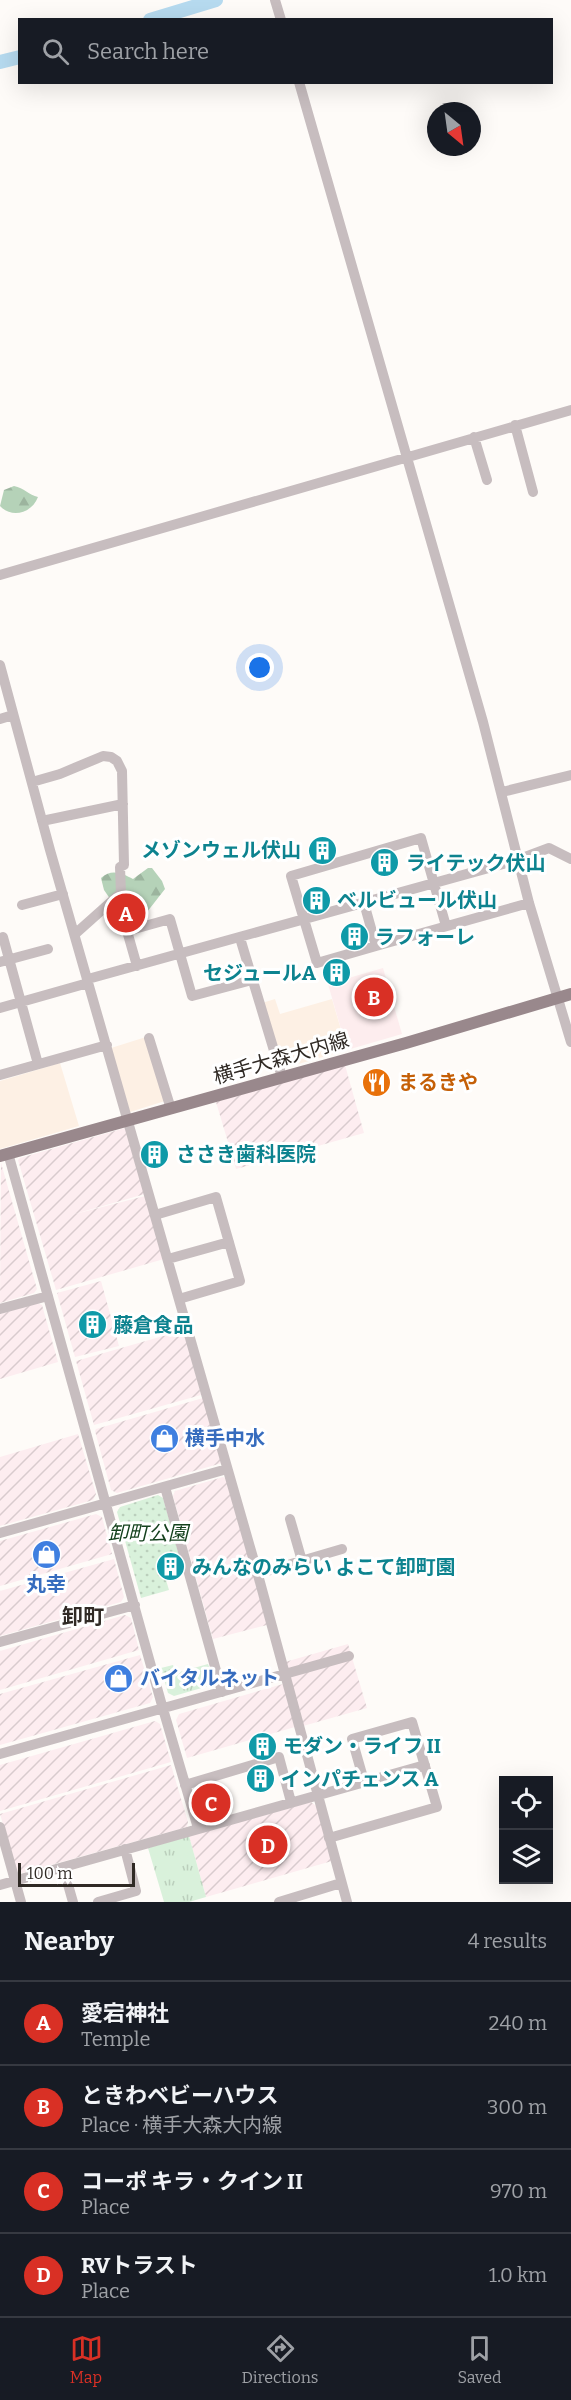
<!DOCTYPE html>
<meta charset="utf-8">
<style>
:root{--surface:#171b24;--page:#20242c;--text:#f1f3f6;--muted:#9ea1a6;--line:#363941;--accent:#d93025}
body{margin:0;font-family:Bitter,"Noto Sans JP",serif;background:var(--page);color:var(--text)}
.controls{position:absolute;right:18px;bottom:18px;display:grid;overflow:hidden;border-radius:0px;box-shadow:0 6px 24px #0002}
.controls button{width:54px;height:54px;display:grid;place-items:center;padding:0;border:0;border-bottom:2px solid var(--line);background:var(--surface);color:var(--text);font:30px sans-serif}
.compass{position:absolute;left:427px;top:102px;width:54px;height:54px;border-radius:50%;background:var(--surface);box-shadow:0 6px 24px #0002;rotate:151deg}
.scale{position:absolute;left:18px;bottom:15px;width:117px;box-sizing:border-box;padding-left:6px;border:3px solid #302a25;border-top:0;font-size:16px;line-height:21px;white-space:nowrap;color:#302a25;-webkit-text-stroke:4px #fff;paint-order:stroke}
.you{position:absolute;left:260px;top:668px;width:21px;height:21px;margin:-15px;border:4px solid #fff;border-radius:50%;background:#1a73e8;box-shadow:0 0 0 9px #1a73e833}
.badge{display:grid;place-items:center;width:39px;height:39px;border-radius:50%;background:var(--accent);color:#fff;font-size:20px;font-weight:700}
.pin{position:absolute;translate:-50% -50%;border:3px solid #fff;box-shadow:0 2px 6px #0006}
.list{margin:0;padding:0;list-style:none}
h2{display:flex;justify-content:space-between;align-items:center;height:78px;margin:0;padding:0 24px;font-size:26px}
h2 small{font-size:20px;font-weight:400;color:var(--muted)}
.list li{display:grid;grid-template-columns:39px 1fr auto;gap:18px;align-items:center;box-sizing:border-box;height:84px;padding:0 24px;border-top:2px solid var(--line)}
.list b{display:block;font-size:22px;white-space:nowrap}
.list p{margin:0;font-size:20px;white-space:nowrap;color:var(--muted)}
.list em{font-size:20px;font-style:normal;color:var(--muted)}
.icon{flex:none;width:33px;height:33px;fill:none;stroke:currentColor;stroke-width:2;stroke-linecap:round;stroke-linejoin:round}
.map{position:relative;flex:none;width:571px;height:1902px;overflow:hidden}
.search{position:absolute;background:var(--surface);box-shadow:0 6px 24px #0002;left:18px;right:18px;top:18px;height:66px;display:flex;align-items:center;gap:15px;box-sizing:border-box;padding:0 21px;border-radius:0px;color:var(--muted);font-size:22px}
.sheet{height:414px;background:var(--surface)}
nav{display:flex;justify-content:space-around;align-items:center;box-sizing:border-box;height:84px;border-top:2px solid var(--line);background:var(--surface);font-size:16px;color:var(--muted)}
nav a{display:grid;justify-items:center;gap:3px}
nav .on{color:var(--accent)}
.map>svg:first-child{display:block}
</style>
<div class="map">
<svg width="571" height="1902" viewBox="0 0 571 1902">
<defs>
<pattern id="industrial-furrows" width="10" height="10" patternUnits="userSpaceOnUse" patternTransform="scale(1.5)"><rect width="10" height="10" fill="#fdedf0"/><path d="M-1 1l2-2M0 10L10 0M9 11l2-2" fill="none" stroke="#d9cbce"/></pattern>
<pattern id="grass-tufts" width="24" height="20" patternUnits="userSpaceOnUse" patternTransform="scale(1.5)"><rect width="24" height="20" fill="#d9f1db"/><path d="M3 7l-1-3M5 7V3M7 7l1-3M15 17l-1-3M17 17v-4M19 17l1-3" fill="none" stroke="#bbcfbc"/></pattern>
<pattern id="forest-firs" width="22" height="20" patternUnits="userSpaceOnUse" patternTransform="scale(1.5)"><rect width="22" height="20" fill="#b5d2b8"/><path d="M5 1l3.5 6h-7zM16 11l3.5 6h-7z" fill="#9cb49e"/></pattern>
<pattern id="park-dots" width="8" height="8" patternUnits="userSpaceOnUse" patternTransform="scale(1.5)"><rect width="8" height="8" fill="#d9f1db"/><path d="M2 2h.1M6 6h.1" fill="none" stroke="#bbcfbc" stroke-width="1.8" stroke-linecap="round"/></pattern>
</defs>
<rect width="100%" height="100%" fill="#fefbf8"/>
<path fill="#fdf0e4" d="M 275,999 L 280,1014 L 332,999 L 347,1050 L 281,1069 L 262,1003 Z
M 146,1037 L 165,1101 L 130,1112 L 111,1048 Z
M 60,1063 L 79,1126 L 0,1149 L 0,1081 Z"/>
<path fill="url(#industrial-furrows)" d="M 345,1065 L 364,1133 L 236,1169 L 216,1102 Z
M 125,1128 L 145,1194 L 71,1215 L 145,1196 L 164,1259 L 56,1290 L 18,1160 L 20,1158 Z
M 1,1163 L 37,1289 L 34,1293 L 0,1303 Z
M 101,1281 L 119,1346 L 75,1357 L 57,1293 Z
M 37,1303 L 42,1305 L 58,1362 L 0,1379 L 0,1314 Z
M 184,1330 L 201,1395 L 94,1425 L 76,1361 Z
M 203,1398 L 222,1463 L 117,1493 L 111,1490 L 95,1431 L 96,1429 Z
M 78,1434 L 96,1494 L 93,1500 L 0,1526 L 0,1457 Z
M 223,1477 L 227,1479 L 267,1625 L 213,1639 L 173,1496 L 175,1491 Z
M 96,1514 L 102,1517 L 112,1554 L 0,1586 L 0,1541 Z
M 114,1559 L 124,1597 L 121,1602 L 0,1636 L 0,1591 Z
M 125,1615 L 131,1618 L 139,1650 L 0,1690 L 0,1651 Z
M 348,1644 L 367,1708 L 303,1726 L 285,1662 Z
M 140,1655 L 153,1697 L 150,1703 L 0,1745 L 0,1694 Z
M 283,1684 L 295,1727 L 187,1758 L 176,1720 L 179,1714 Z
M 155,1721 L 160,1724 L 171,1762 L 0,1811 L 0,1765 Z
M 171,1765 L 188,1822 L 187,1827 L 22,1873 L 17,1871 L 0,1814 Z
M 311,1802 L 316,1806 L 332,1861 L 206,1897 L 189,1836 Z"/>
<path fill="#fdedee" d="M 383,968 L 402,1034 L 347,1050 L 328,984 Z"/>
<path fill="url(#grass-tufts)" d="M 208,1664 L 214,1681 L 212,1685 L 174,1696 L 168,1693 L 161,1668 L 173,1665 L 176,1673 Z
M 189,1836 L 206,1897 L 189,1902 L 164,1902 L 148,1848 Z"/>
<path fill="url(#forest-firs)" d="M 14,486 C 24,488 29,495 38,497 C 32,513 12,519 0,506 L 4,490 Z
M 148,868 L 152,868 L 162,881 L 165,889 L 147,912 L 142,925 L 119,926 L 112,916 L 115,906 L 104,890 L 101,878 C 112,868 123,874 133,879 Z"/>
<path fill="url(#park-dots)" d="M 158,1495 L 163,1498 L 179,1555 L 160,1560 L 169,1590 L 141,1598 L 117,1512 L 120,1507 Z"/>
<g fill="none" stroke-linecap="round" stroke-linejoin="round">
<path stroke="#b6daef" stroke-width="14" d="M 150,20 L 216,0
M 0,62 L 20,57"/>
<path stroke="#c7bdbf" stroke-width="10" d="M 275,0 L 281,20
M 299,82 L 483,722 L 529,903 L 571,1042
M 515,425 L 533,492
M 474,437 L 487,480
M 0,575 L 571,410
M 0,665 L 50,850 L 258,1575 L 347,1902
M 0,719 L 13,715
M 32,782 L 60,774 L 103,756 L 111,757 L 117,761 L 122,771 L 124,865 L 120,867 L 121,893 L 75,934
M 502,792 L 571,775
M 42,821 L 123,804
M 364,903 L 376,946 L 317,963 L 291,876 L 421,838 L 446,926
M 22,905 L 63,894
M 3,937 L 38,1064
M 240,938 L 282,1077
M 376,946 L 529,903
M 0,962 L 48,949
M 137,966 L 127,931 L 170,919 L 192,996 L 252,980
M 88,979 L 517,860 L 549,848 L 571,859
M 0,1008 L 88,983
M 149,1038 L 171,1109
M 0,1075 L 107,1045
M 8,1153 L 163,1709 L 198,1828
M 155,1215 L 216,1197 L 240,1281 L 179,1299
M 168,1259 L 229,1242
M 0,1309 L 48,1296
M 165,1487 L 222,1692
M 290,1519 L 302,1561
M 0,1533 L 227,1469
M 257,1574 L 342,1549
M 0,1642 L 135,1605
M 0,1754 L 349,1656
M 185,1785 L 279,1757 L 291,1802
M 0,1827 L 21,1902
M 329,1838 L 437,1807 L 412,1722 L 352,1739 L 364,1781
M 63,1867 L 73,1902
M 0,1885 L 425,1765
M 98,1902 L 136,1891 L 125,1849
M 279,1902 L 341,1883"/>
<path stroke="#99888c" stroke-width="12" d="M 0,1156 L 406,1043 L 571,994"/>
</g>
<defs>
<symbol id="building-disc" viewBox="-11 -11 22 22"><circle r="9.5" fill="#0f9aa8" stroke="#fff"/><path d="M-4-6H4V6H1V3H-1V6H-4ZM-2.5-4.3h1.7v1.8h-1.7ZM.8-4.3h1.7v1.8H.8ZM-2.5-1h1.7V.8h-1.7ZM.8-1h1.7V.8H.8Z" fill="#fff"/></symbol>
<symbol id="restaurant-disc" viewBox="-11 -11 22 22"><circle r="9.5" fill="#e8710a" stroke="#fff"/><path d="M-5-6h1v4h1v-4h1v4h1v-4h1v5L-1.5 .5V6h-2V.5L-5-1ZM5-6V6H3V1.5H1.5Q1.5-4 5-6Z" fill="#fff"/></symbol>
<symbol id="shop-disc" viewBox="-11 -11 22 22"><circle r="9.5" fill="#3f7fe0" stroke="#fff"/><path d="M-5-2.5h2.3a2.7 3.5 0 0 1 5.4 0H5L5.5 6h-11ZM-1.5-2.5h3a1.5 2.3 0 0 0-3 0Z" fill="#fff"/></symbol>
</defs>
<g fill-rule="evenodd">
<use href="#building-disc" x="306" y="834" width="33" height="33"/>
<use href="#building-disc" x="368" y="846" width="33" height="33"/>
<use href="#building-disc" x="300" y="884" width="33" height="33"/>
<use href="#building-disc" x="338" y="920" width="33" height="33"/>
<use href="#building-disc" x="320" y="956" width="33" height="33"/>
<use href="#restaurant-disc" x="360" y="1066" width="33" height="33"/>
<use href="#building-disc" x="138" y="1138" width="33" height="33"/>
<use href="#building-disc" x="76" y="1308" width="33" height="33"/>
<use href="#shop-disc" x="148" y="1422" width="33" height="33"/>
<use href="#shop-disc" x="30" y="1538" width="33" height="33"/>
<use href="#building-disc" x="154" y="1550" width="33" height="33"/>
<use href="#shop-disc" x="102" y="1662" width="33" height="33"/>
<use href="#building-disc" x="246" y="1730" width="33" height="33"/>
<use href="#building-disc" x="244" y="1762" width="33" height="33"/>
</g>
<g text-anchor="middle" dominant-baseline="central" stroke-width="6" stroke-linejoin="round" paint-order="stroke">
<g font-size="20" font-weight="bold" fill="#0d838f" stroke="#fff" text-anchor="start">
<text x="301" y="850" text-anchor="end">メゾンウェル伏山</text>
<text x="406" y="863">ライテック伏山</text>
<text x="337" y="900">ベルビュール伏山</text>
<text x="375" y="937">ラフォーレ</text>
<text x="316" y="973" text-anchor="end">セジュールA</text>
<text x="176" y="1154">ささき歯科医院</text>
<text x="113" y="1325">藤倉食品</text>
<text x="192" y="1567">みんなのみらい よこて卸町園</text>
<text x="283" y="1746">モダン・ライフ II</text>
<text x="281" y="1779">インパチェンス A</text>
</g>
<g font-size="20" fill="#302a25" stroke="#fff">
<text transform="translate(281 1058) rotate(-16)">横手大森大内線</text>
</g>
<g font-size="20" font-weight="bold" fill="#c56008" stroke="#fff" text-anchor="start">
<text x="398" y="1082">まるきや</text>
</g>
<g font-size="20" font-weight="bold" fill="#366cbe" stroke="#fff" text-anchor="start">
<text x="185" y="1438">横手中水</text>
<text x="46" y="1584" text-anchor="middle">丸幸</text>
<text x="140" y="1678">バイタルネット</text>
</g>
<g font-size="20" font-style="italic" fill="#14411d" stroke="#fff">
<text x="148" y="1533">卸町公園</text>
</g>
<g font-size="21" font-weight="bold" fill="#302a25" stroke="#fff">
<text x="83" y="1617">卸町</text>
</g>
</g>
</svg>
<div class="controls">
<button><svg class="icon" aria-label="locate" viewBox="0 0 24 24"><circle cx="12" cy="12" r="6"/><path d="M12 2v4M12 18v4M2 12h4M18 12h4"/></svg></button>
<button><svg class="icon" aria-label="layers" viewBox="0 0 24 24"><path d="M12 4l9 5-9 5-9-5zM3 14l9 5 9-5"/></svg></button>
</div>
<svg class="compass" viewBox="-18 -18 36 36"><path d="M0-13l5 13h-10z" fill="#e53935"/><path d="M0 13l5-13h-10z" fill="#9ea1a6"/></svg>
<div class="scale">100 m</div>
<div class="you"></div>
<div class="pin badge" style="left:126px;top:913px">A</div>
<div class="pin badge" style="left:374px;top:997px">B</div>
<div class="pin badge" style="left:211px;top:1803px">C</div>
<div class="pin badge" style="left:268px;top:1845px">D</div>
<div class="search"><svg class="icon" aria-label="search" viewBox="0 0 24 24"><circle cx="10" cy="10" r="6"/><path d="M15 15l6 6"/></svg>Search here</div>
</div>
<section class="sheet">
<h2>Nearby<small>4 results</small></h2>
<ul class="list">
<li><span class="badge">A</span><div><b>愛宕神社</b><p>Temple</p></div><em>240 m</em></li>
<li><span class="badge">B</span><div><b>ときわベビーハウス</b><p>Place · 横手大森大内線</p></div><em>300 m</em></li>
<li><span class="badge">C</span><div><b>コーポ キラ・クイン II</b><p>Place</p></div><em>970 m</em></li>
<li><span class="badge">D</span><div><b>RVトラスト</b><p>Place</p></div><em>1.0 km</em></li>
</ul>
</section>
<nav>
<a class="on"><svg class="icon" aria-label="map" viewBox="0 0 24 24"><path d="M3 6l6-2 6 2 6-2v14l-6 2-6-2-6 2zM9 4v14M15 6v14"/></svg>Map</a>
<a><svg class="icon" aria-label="directions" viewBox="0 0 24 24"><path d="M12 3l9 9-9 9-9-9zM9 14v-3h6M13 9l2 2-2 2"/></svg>Directions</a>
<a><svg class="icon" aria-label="saved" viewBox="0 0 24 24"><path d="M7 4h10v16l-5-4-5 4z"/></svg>Saved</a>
</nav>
